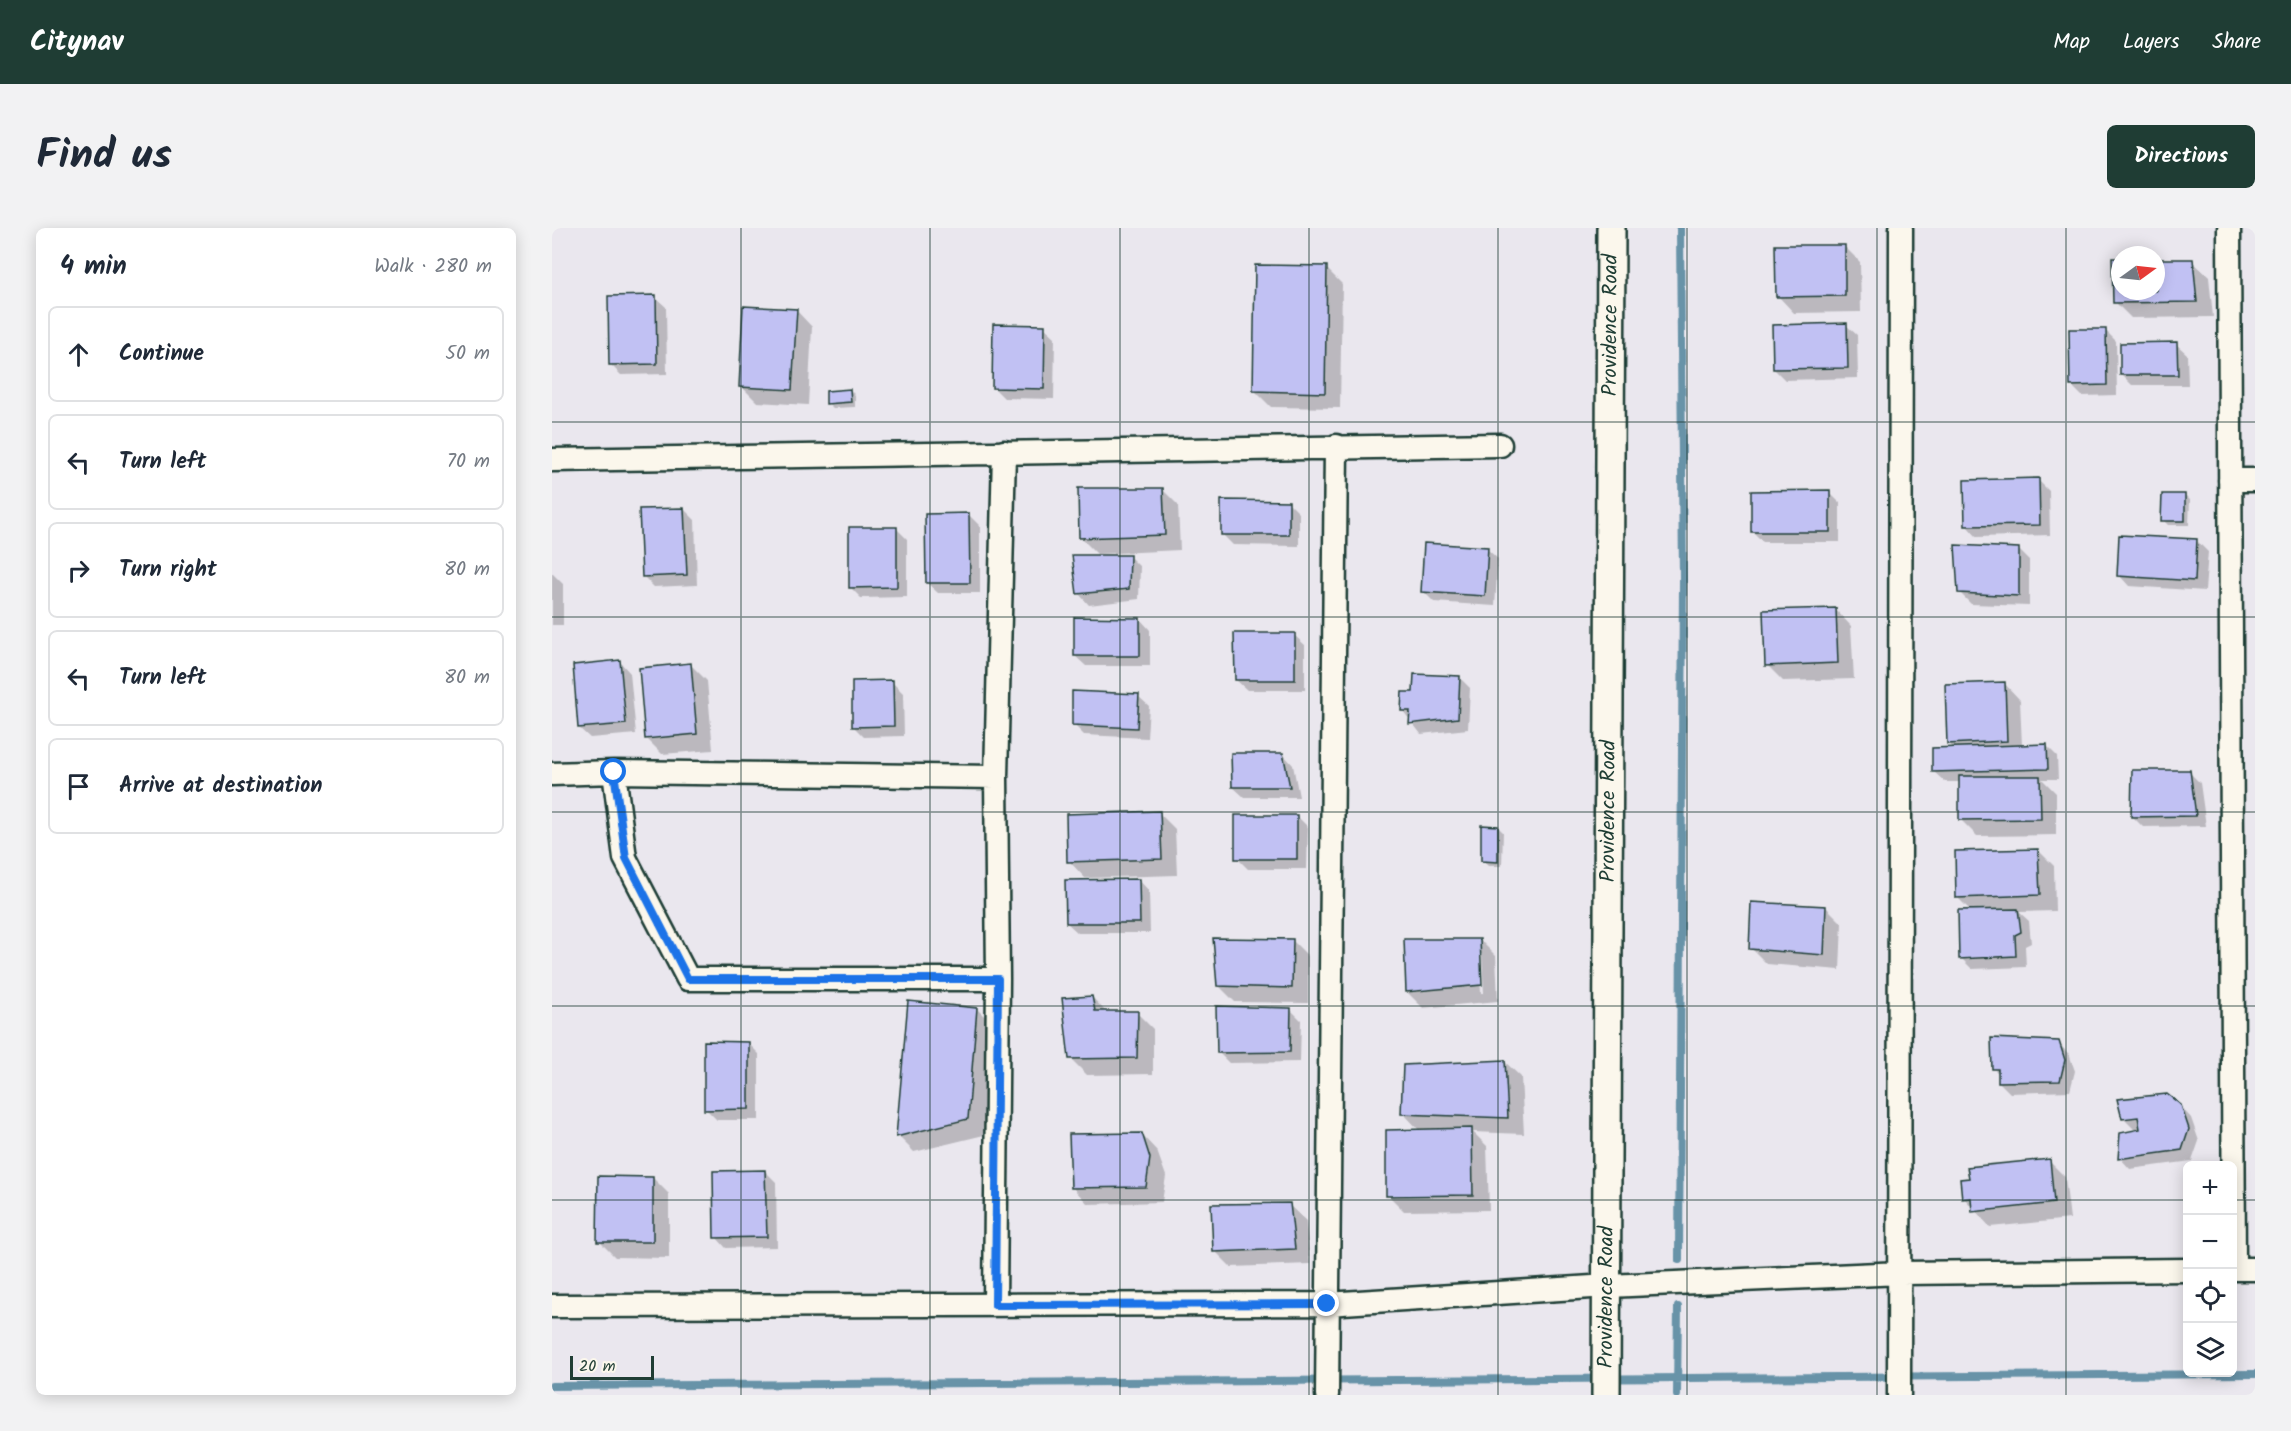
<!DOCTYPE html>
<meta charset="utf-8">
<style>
:root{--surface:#fff;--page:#f2f2f3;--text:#1f2937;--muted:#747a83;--line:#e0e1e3;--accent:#1f3d34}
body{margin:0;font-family:Kalam,sans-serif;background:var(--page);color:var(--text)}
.controls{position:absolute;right:18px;bottom:18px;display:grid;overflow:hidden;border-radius:9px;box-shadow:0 3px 15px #0003}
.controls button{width:54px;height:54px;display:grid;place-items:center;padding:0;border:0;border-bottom:2px solid var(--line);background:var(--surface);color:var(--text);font:30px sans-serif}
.compass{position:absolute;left:1559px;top:18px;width:54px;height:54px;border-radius:50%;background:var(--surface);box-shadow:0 3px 15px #0003;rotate:75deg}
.scale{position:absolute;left:18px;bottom:15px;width:84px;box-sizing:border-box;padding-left:6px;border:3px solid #1f3d34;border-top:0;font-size:16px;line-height:21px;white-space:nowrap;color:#1f3d34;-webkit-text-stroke:4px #fbf7ec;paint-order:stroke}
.stop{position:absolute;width:18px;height:18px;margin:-14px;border:4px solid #1a73e8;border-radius:50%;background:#fff}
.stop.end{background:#1a73e8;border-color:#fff;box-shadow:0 2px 6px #0008}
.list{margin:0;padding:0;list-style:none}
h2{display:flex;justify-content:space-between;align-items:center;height:78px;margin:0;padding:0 24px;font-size:26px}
h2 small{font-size:20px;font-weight:400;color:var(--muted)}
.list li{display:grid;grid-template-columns:39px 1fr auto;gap:18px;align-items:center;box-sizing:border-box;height:96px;margin:0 12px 12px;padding:0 12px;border:2px solid var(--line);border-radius:9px}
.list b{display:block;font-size:22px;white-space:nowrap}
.list em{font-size:20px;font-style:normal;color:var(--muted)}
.icon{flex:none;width:33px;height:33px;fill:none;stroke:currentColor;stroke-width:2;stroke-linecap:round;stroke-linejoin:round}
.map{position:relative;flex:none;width:1703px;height:1167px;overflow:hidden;border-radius:9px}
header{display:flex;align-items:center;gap:36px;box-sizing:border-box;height:84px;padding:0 30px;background:var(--accent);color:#fff}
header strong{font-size:28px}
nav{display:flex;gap:33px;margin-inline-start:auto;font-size:21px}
.intro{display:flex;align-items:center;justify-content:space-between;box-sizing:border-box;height:144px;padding:0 36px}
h1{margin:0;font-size:42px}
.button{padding:15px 27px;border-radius:9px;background:var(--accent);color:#fff;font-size:21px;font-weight:700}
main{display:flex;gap:36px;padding:0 36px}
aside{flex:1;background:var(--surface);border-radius:9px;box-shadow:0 3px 15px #0003}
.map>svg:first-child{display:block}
</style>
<header>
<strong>Citynav</strong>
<nav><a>Map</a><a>Layers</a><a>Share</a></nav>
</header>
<div class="intro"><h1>Find us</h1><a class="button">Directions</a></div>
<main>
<aside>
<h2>4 min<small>Walk · 280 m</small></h2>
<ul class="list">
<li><svg class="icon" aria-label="ahead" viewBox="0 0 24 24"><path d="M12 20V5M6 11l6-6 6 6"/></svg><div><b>Continue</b></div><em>50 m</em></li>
<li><svg class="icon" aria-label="left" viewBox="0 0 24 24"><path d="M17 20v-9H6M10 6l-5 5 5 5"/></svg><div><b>Turn left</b></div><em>70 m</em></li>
<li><svg class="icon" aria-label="right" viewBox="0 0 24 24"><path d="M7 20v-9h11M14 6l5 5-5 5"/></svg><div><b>Turn right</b></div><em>80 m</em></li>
<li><svg class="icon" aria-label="left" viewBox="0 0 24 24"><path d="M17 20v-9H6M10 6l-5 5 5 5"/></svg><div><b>Turn left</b></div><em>80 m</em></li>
<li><svg class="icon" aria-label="arrive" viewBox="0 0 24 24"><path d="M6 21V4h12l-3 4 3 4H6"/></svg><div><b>Arrive at destination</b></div></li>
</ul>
</aside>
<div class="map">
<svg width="1703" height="1167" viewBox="0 0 1703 1167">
<rect width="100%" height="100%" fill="#eae7ee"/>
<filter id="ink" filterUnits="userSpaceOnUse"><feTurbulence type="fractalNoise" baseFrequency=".0167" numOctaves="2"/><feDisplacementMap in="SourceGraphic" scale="12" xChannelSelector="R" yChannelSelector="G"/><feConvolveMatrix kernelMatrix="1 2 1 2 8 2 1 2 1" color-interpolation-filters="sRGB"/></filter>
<g filter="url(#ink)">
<path fill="#0003" fill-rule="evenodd" d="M 1292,18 L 1308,34 L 1309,84 L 1242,85 L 1226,68 Z
M 1568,31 L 1568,63 L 1604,63 L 1604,32 L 1640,33 L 1657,49 L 1661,89 L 1579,90 L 1563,74 Z
M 774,40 L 790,56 L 788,180 L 719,179 L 703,163 Z
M 103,69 L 114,79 L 115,146 L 69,147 L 58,136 Z
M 244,82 L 260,99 L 256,177 L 205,174 L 189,158 Z
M 1294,97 L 1305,107 L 1306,150 L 1233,152 L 1222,141 Z
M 492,99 L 503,109 L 502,171 L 452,170 L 441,159 Z
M 1553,102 L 1564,113 L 1565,167 L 1530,168 L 1519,157 Z
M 1624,116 L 1635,126 L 1636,157 L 1580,157 L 1570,147 Z
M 298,162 L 303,167 L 303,179 L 281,180 L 276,175 Z
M 1486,252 L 1497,263 L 1498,307 L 1425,309 L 1415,298 Z
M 610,261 L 626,277 L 628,322 L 545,326 L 528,309 Z
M 1277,264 L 1288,275 L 1288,314 L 1211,314 L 1200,303 Z
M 1633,267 L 1638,272 L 1637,297 L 1616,297 L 1611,292 Z
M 736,274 L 747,285 L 747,318 L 681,317 L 671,307 Z
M 132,281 L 143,292 L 145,357 L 102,359 L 91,348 Z
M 417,287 L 428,298 L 428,365 L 386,365 L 375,355 Z
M 344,300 L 355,311 L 355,369 L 309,370 L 298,359 Z
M 1645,313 L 1656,324 L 1653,363 L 1577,358 L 1567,347 Z
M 935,321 L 946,331 L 943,378 L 882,374 L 871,363 Z
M 1466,321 L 1477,332 L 1477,378 L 1419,376 L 1408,365 Z
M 578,329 L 588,339 L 587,371 L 537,377 L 527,366 Z
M 0,345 L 11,356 L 11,397 L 0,397 Z
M 1283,381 L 1299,398 L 1302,451 L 1231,453 L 1215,437 Z
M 588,391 L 598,402 L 598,438 L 534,438 L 523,428 Z
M 742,407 L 753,417 L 753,462 L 695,462 L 684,452 Z
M 68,434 L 78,445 L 84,506 L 38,510 L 27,500 Z
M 139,437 L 155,453 L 161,522 L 110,526 L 94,510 Z
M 907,449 L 918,460 L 916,501 L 869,506 L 851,483 L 863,466 Z
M 340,454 L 351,465 L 352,508 L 312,509 L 301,498 Z
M 1452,455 L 1468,472 L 1470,518 L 1494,517 L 1505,528 L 1506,551 L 1490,551 L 1504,565 L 1504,607 L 1425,608 L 1408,591 L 1408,554 L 1393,554 L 1382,544 L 1401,521 L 1396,515 Z
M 586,468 L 597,478 L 595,510 L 532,507 L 521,496 Z
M 731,526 L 741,537 L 747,569 L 692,569 L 681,559 Z
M 1637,544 L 1648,555 L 1654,598 L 1591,599 L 1580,588 Z
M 607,585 L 623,601 L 625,647 L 533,650 L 517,633 Z
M 745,588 L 756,599 L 755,641 L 696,641 L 685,630 Z
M 946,599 L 951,604 L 950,638 L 936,638 L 931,633 Z
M 1486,622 L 1502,638 L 1503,683 L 1467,684 L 1477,693 L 1479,715 L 1473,718 L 1474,739 L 1420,741 L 1409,730 L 1420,684 L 1405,669 Z
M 587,652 L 597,663 L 598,705 L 526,705 L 515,695 Z
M 1274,679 L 1290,695 L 1288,742 L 1215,736 L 1199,720 Z
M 740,712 L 756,728 L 756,775 L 683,774 L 667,758 Z
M 928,712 L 944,728 L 946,773 L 871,780 L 855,764 ZM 927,726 L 930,726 L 932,765 L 929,765 Z
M 540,769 L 555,785 L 585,785 L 601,801 L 601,846 L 535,847 L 519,831 Z
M 425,781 L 441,797 L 432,907 L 362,924 L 346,908 Z
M 739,782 L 749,792 L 748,834 L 677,835 L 666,824 Z
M 196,815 L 207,826 L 207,892 L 165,892 L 154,881 Z
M 1506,815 L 1517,826 L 1523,843 L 1518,863 L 1458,865 L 1447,854 L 1447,846 L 1441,840 Z
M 952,833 L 969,849 L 972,906 L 921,904 L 935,918 L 937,982 L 852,983 L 836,967 L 868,903 L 851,885 Z
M 1628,878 L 1639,890 L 1647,913 L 1640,933 L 1578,941 L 1568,930 L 1584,903 L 1571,890 Z
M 589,906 L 605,923 L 614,948 L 610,974 L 536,976 L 520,959 Z
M 1497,933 L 1513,949 L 1518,991 L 1438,999 L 1412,970 Z
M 213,943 L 224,954 L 225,1019 L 174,1020 L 164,1009 Z
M 101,950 L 117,966 L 117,1030 L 63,1029 L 47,1013 Z
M 737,977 L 754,993 L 758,1036 L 679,1039 L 663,1023 Z"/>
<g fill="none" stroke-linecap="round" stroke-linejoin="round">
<path stroke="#6793a8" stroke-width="8" d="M 1127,1032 L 1131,352 L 1128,0
M 0,1158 L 1703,1146
M 1125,1167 L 1126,1079"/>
</g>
<path fill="#c1c1f3" stroke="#1f3d34" stroke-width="1.5" d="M 1223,17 L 1293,17 L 1293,68 L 1224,69 Z
M 1560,30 L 1568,30 L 1568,63 L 1604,63 L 1604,31 L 1641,31 L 1645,74 L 1561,75 Z
M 703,37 L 775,38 L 773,165 L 701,163 Z
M 104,67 L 105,136 L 57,137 L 56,68 Z
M 191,78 L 245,81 L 240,162 L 187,159 Z
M 1295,95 L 1296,140 L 1221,141 L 1220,97 Z
M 441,96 L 493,97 L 492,161 L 440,160 Z
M 1517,101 L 1554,101 L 1555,157 L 1518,158 Z
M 1625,114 L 1626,147 L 1568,147 L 1568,115 Z
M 298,161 L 299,174 L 274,176 L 274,163 Z
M 1487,250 L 1488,297 L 1413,298 L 1412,252 Z
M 526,260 L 611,260 L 613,307 L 527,310 Z
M 1278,262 L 1278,304 L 1199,304 L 1199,263 Z
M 1610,266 L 1633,266 L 1633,293 L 1609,293 Z
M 669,272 L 737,273 L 737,307 L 669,307 Z
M 132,280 L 135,347 L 90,349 L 87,281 Z
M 417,285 L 418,355 L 374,355 L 373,286 Z
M 297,299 L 345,299 L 345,359 L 297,360 Z
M 1567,307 L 1645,311 L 1643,353 L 1565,348 Z
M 872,315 L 936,319 L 933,368 L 869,364 Z
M 1403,317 L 1467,320 L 1467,368 L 1406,365 Z
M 520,327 L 578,327 L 577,361 L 525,366 Z
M 1284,380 L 1286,435 L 1213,438 L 1211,382 Z
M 522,389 L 588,390 L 588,428 L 522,428 Z
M 682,405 L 743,405 L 743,452 L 683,452 Z
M 68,432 L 74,496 L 26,500 L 21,437 Z
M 139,435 L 145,506 L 93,511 L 87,440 Z
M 862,446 L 908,448 L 906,490 L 857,496 L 858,483 L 849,483 L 850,464 L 861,464 Z
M 341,452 L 342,498 L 300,499 L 300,453 Z
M 1453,454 L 1455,513 L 1395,516 L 1393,456 Z
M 520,463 L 587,466 L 585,500 L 520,497 Z
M 1495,516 L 1496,541 L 1380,544 L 1380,520 Z
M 679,525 L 731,525 L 738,559 L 680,559 Z
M 1580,542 L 1638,542 L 1644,588 L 1579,589 Z
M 1407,548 L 1488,548 L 1489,591 L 1407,592 Z
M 608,583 L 610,631 L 515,634 L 514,586 Z
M 683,587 L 745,587 L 745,631 L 683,631 Z
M 929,597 L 946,598 L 946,634 L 929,633 Z
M 1486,621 L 1488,667 L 1404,670 L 1403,623 Z
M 587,651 L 588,695 L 514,695 L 513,652 Z
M 1199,674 L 1274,678 L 1272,727 L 1197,721 Z
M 1466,681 L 1469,704 L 1463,707 L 1464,728 L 1407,731 L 1406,682 Z
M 661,710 L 741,711 L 740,760 L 665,758 Z
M 852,711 L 928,711 L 930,757 L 854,764 Z
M 540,768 L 543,783 L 586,783 L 585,830 L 517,831 L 510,770 Z
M 356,773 L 425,780 L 416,891 L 344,909 Z
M 664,778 L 739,780 L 738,824 L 665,825 Z
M 1439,810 L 1507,813 L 1513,832 L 1508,853 L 1446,854 L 1446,841 L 1440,841 Z
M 152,813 L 197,814 L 197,881 L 152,882 Z
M 953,832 L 956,890 L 849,886 L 851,837 Z
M 1615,866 L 1629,877 L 1637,901 L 1630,922 L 1566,931 L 1568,905 L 1588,901 L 1586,889 L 1570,891 L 1565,871 Z
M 920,900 L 921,967 L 834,968 L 834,902 Z
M 590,905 L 598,930 L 594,959 L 519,960 L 517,906 Z
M 1498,931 L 1502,975 L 1420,984 L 1419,970 L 1410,971 L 1408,951 L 1417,950 L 1415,939 Z
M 213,942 L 215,1009 L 162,1010 L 161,943 Z
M 46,948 L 101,949 L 101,1014 L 45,1014 Z
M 738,975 L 743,1021 L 661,1024 L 659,976 Z"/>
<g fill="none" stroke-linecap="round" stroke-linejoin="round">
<defs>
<path id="minor" d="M 1677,0 L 1682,1041
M 0,232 L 948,217
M 1678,252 L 1703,252
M 0,546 L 62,544
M 444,549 L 62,544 L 73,630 L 136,751 L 446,751
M 1680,1041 L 1703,1041
M 443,1077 L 446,751 L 444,549 L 452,224
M 0,1078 L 775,1076 L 1056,1058 L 1349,1045 L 1636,1042
M 775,1167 L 784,218
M 1347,1167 L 1349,0"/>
<g id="tertiary">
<path id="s1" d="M 1054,1167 L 1059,0"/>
</g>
</defs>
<use href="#minor" stroke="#1f3d34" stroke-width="27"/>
<use href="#tertiary" stroke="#1f3d34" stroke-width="32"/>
<use href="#minor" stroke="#fbf7ec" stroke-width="22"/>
<use href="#tertiary" stroke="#fbf7ec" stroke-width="27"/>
</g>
</g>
<g fill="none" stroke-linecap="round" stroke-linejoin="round" filter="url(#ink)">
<path stroke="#1a73e8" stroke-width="8" d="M 62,544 L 74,630 L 136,751 L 446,751 L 443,1077 L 775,1076"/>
</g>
<path fill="none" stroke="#1f3d34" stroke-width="1.5" stroke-opacity="0.55" d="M 189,0 L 189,1167M 378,0 L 378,1167M 568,0 L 568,1167M 757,0 L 757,1167M 946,0 L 946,1167M 1135,0 L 1135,1167M 1325,0 L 1325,1167M 1514,0 L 1514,1167M 0,194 L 1703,194M 0,389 L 1703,389M 0,584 L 1703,584M 0,778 L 1703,778M 0,972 L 1636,972M 1680,972 L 1703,972"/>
<g text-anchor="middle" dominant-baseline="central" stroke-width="4.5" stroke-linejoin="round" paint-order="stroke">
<g font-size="21" fill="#1f3d34" stroke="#fbf7ec">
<text stroke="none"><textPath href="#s1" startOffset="1070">Providence Road</textPath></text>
<text stroke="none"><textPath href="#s1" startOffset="584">Providence Road</textPath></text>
<text stroke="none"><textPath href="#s1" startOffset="98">Providence Road</textPath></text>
</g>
</g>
</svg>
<div class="controls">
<button>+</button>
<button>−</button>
<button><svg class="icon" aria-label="locate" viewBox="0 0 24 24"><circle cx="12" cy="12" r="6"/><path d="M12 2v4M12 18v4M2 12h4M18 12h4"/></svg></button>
<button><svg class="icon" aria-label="layers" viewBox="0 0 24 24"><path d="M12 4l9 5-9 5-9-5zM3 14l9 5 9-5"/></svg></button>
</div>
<svg class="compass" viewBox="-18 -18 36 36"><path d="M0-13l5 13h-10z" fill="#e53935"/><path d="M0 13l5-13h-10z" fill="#747a83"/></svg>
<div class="scale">20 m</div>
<div class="stop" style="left:62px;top:544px"></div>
<div class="stop end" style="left:775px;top:1076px"></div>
</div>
</main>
